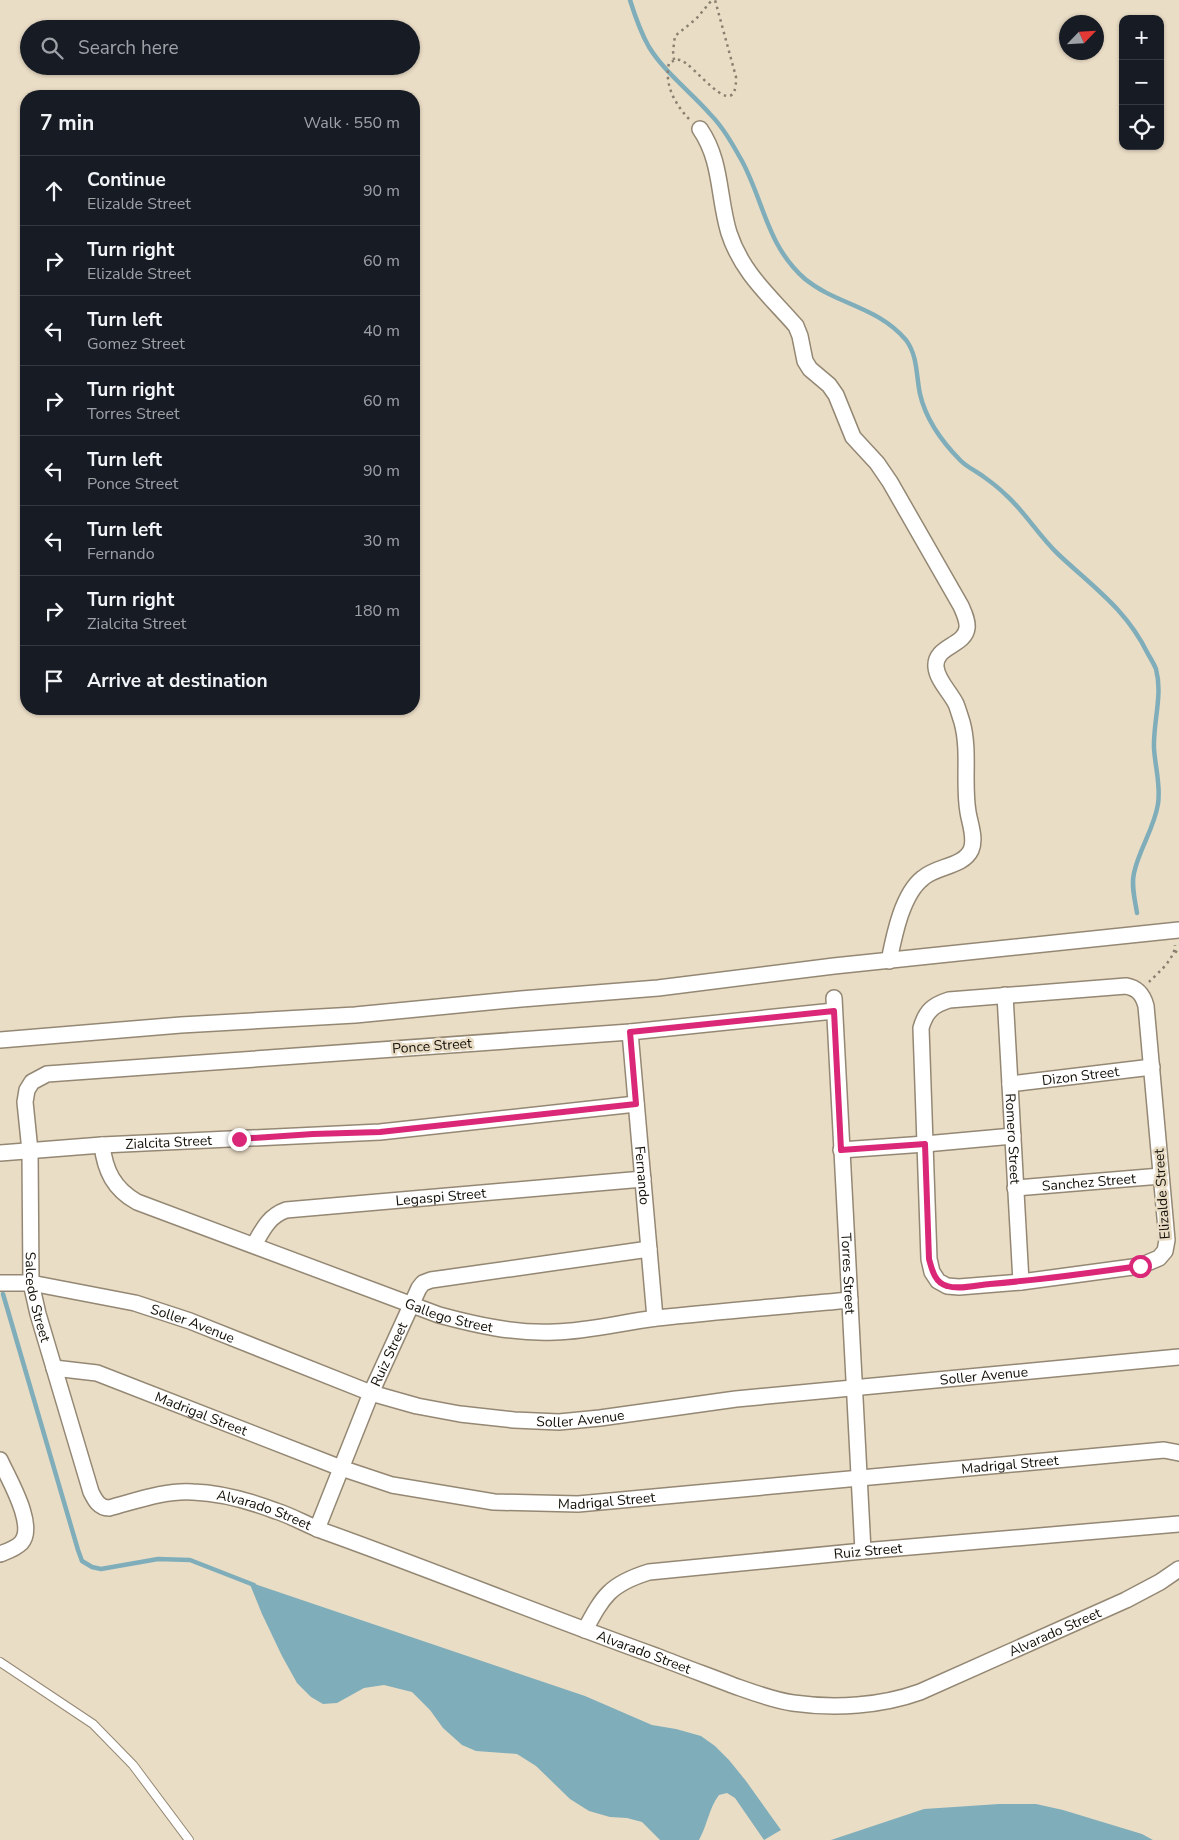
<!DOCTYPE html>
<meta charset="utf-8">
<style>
:root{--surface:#171b24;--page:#20242c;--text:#f1f3f6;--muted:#9ea1a6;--line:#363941}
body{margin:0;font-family:"Nunito Sans",sans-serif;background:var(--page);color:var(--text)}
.controls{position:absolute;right:15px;top:15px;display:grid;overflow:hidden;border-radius:10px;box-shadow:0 1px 4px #0004}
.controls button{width:45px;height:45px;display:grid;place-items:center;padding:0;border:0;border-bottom:1px solid var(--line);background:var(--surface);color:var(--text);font:25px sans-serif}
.compass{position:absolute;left:1059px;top:15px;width:45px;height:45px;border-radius:50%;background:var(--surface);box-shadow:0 1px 4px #0004;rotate:65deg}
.stop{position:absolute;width:15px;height:15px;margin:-11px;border:4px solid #db2777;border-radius:50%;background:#fff}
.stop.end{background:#db2777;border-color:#fff;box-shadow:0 1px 5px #0008}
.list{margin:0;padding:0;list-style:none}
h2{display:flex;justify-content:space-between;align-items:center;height:65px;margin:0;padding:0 20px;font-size:21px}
h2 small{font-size:16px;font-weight:400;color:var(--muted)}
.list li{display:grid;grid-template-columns:32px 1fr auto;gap:15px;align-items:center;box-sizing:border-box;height:70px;padding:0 20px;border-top:1px solid var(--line)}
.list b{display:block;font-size:19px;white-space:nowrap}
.list p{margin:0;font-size:16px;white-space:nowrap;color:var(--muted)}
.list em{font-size:16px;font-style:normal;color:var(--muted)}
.icon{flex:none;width:28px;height:28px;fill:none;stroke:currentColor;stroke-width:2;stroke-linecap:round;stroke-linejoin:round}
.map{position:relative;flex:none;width:1179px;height:1840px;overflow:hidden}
.search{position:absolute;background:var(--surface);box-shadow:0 1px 4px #0004;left:20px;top:20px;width:400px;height:55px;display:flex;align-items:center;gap:12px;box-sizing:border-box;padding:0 18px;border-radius:28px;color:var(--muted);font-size:19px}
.panel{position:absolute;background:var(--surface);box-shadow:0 1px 4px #0004;left:20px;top:90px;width:400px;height:625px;border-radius:20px}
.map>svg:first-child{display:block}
</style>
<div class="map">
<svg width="1179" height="1840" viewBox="0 0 1179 1840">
<rect width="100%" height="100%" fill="#eaddc6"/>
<path fill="#7faeba" d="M 249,1582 L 585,1696 L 652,1725 L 676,1729 L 701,1736 L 715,1746 L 729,1760 L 746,1781 L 781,1830 L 764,1840 L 735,1798 L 727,1793 L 719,1795 C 709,1808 707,1826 699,1840 L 660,1840 L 642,1822 L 627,1818 L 610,1817 L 589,1811 L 570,1799 L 536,1766 L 517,1754 L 476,1751 L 462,1745 L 443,1728 L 430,1710 L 412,1692 L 384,1685 L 364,1688 L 337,1703 L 323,1704 L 311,1697 L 297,1683 L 282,1656 L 262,1614 Z
M 999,1804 L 1036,1804 L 1063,1810 L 1142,1834 L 1153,1840 L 831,1840 L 924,1809 Z"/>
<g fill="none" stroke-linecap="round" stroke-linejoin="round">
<path stroke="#7faeba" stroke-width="4.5" d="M 630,0 C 635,16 641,33 649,47 C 665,73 691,92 710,114 C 723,127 733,145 742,161 C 764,202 767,246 805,279 C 837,305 877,306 906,340 C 918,356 916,376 920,394 C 926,420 942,442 961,461 C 967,467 976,471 984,477 C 991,482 999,488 1006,495 C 1025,512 1039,536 1058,554 C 1093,587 1126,609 1148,654 C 1151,659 1154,664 1156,669 C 1163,695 1153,722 1154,748 C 1155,767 1161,785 1158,804 C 1154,829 1139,849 1134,873 C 1131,886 1135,900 1137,913
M 3,1294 L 78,1550 L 82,1561 L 92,1567 L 101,1569 L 158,1559 L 190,1560 L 254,1585"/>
<defs>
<path id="service" d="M 0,1662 L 93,1724 L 133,1765 L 189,1840"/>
<g id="minor">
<path d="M 700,129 C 722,161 718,197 729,233 C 742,273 770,296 796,326 L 800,336 L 805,361 L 810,369 L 829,385 L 836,395 L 853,437 L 877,463 L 890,482 L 961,606 C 964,613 968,621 967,628 C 965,646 934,646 936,667 C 937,680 950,692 956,704 C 958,709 960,716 962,722 C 970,751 963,783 968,812 C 970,824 976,839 971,850 C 963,867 936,866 923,878 C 902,894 894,936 889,961"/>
<path d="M 1126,986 C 1138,988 1143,995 1146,1006 L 1167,1240 L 1165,1251 L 1159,1258 L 1140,1266 L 1021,1282 L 959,1287 L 947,1286 L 938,1281 L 932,1272 L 929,1259 L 921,1028 C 926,1011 933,1005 949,1000 Z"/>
<path id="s1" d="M 1005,995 L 1021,1282"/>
<path id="s2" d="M 834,998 L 863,1551"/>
<path id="s3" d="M 834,1011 L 630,1032 L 47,1074 L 32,1082 L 27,1090 L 25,1102 L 30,1151 L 31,1283 L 38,1314 L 91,1492 C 95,1500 99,1508 109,1508 C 136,1501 165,1490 193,1492 C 221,1493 250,1501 276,1511 C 292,1516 307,1525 323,1531 C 435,1571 544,1616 656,1656 C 681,1666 706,1675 732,1685 C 752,1692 772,1700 793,1703 C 835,1709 881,1706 920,1692 L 1126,1600 L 1160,1582 L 1179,1569"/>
<path id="s4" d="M 630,1032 L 655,1318"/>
<path d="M 0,1040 L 181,1025 L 355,1015 L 521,999 L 658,988 L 834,966 L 1179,930"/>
<path id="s5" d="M 1010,1084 L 1152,1067"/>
<path id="s6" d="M 102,1145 C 105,1171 114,1189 137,1202 L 439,1315 C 476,1325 516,1334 555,1332 C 590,1331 623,1322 657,1318 C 721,1311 785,1306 850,1300"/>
<path d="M 841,1150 L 925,1144 L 1013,1136"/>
<path id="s7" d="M 0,1153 L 102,1145 L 380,1132 L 636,1104"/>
<path id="s8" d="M 1015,1188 L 1161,1176"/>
<path id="s9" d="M 254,1245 C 263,1229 269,1216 286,1210 L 643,1179"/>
<path id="s10" d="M 0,1283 L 31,1283 L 135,1303 L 190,1321 L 371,1393 L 417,1406 L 460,1414 L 514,1420 L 559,1422 L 600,1418 L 736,1399 L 1179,1357"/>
<path id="s11" d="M 54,1368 L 97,1373 L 341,1468 L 392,1485 L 494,1502 L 578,1504 L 1164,1450 L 1179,1453"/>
<path d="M 0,1460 C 8,1478 37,1526 21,1543 C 15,1549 8,1551 0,1554"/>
<path id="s12" d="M 317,1529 L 371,1393 L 419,1288 L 423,1283 L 431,1280 L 649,1249"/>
<path id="s13" d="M 585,1630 C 603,1596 610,1584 649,1572 L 863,1551 L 1179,1524"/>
</g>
</defs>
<use href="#service" stroke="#948874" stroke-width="10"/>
<use href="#minor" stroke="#948874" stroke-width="18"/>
<path stroke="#898070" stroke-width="2.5" stroke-dasharray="2.5 4" stroke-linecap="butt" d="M 674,60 L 673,51 L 675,36 L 696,19 L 712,0
M 689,119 C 675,104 664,85 669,63 C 673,61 676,59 680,60 C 694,63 737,127 736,77 L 715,0
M 1175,951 L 1179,954
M 1149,982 C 1158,973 1175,959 1175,945"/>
<use href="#service" stroke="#fff" stroke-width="8"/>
<use href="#minor" stroke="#fff" stroke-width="15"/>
</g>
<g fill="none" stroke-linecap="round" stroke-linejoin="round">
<path stroke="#db2777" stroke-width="6" d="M 239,1139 L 313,1134 L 380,1132 L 636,1104 L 630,1032 L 834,1011 L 841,1150 L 925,1144 L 929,1259 C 932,1270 935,1283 947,1286 C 960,1290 977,1285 990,1284 C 1040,1280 1090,1273 1140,1266"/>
</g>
<g text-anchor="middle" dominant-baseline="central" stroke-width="5" stroke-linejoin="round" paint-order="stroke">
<g font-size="14" fill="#130f07" stroke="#eaddc6">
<text transform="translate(432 1046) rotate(-4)">Ponce Street</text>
<text stroke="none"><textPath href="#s5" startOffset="71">Dizon Street</textPath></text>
<text stroke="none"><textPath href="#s1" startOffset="144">Romero Street</textPath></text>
<text stroke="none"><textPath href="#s7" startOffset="169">Zialcita Street</textPath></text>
<text stroke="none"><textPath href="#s4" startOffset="144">Fernando</textPath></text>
<text stroke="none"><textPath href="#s8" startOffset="74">Sanchez Street</textPath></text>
<text transform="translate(1162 1194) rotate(-94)">Elizalde Street</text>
<text stroke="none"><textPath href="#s9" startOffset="204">Legaspi Street</textPath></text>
<text stroke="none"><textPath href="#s2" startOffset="276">Torres Street</textPath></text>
<text stroke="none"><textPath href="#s3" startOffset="1024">Salcedo Street</textPath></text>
<text stroke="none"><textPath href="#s6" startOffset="402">Gallego Street</textPath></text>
<text stroke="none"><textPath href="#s10" startOffset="198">Soller Avenue</textPath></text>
<text stroke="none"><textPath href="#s12" startOffset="189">Ruiz Street</textPath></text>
<text stroke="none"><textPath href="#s10" startOffset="1008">Soller Avenue</textPath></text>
<text stroke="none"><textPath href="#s11" startOffset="155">Madrigal Street</textPath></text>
<text stroke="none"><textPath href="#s10" startOffset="602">Soller Avenue</textPath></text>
<text stroke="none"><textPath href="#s11" startOffset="980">Madrigal Street</textPath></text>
<text stroke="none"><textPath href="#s11" startOffset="575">Madrigal Street</textPath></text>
<text stroke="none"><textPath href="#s3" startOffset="1412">Alvarado Street</textPath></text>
<text stroke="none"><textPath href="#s13" startOffset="310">Ruiz Street</textPath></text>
<text stroke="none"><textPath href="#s3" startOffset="2252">Alvarado Street</textPath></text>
<text stroke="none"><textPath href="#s3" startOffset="1818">Alvarado Street</textPath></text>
</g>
</g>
</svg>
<div class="controls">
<button>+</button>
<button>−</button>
<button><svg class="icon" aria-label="locate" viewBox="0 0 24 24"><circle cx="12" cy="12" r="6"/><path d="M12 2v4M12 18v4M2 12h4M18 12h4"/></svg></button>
</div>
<svg class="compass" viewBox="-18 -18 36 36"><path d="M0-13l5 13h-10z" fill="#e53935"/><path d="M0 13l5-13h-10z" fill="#9ea1a6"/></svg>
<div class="stop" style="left:1140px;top:1266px"></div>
<div class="stop end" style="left:239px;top:1139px"></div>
<div class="search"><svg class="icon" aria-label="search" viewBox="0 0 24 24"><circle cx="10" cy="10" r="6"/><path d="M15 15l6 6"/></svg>Search here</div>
<section class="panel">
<h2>7 min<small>Walk · 550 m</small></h2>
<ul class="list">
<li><svg class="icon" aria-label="ahead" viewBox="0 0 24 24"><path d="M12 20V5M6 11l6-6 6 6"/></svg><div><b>Continue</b><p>Elizalde Street</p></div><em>90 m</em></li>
<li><svg class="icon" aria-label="right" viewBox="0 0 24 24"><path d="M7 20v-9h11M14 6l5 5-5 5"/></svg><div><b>Turn right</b><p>Elizalde Street</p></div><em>60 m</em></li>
<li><svg class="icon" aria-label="left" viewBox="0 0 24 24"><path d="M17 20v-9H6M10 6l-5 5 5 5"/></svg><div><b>Turn left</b><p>Gomez Street</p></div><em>40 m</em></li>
<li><svg class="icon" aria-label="right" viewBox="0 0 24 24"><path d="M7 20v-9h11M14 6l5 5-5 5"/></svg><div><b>Turn right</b><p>Torres Street</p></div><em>60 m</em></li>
<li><svg class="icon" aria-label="left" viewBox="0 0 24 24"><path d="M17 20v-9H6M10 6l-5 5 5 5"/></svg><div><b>Turn left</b><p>Ponce Street</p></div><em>90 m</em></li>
<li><svg class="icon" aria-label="left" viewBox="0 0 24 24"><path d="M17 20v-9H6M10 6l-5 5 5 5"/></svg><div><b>Turn left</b><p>Fernando</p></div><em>30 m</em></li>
<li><svg class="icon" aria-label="right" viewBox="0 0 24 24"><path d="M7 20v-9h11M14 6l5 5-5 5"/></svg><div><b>Turn right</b><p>Zialcita Street</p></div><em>180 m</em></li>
<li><svg class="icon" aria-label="arrive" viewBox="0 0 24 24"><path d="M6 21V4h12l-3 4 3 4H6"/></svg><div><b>Arrive at destination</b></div></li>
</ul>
</section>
</div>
